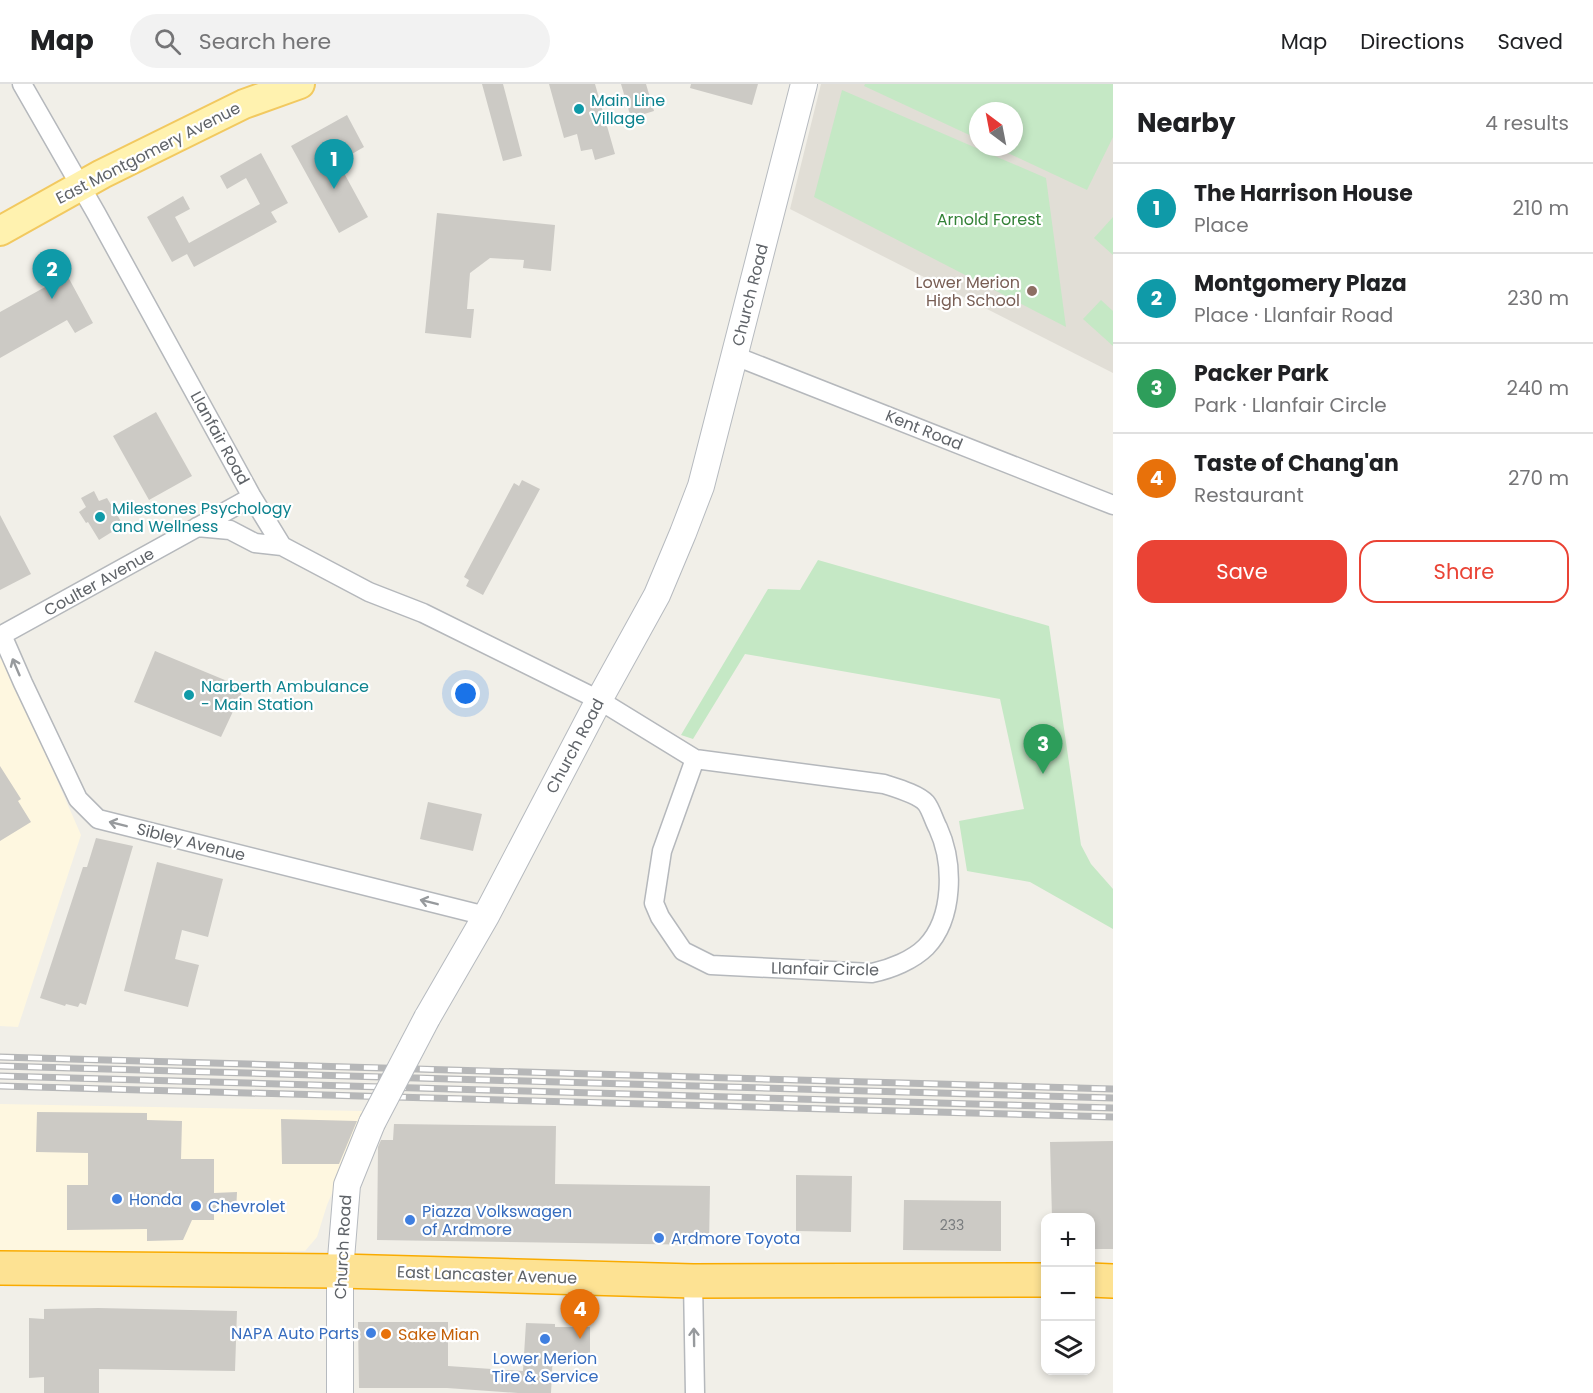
<!DOCTYPE html>
<meta charset="utf-8">
<style>
:root{--surface:#fff;--page:#f2f2f2;--text:#202124;--muted:#757577;--line:#e0e0e0;--accent:#ea4335}
body{margin:0;font-family:Poppins,sans-serif;background:var(--page);color:var(--text)}
.controls{position:absolute;right:18px;bottom:18px;display:grid;overflow:hidden;border-radius:12px;box-shadow:0 3px 9px #0003}
.controls button{width:54px;height:54px;display:grid;place-items:center;padding:0;border:0;border-bottom:2px solid var(--line);background:var(--surface);color:var(--text);font:30px sans-serif}
.compass{position:absolute;left:969px;top:18px;width:54px;height:54px;border-radius:50%;background:var(--surface);box-shadow:0 3px 9px #0003;rotate:328deg}
.you{position:absolute;left:466px;top:610px;width:21px;height:21px;margin:-15px;border:4px solid #fff;border-radius:50%;background:#1a73e8;box-shadow:0 0 0 9px #1a73e833}
.badge{display:grid;place-items:center;width:39px;height:39px;border-radius:50%;background:var(--accent);color:#fff;font-size:20px;font-weight:700}
.pin{position:absolute;translate:-50% -50px;filter:drop-shadow(0 2px 3px #0008)}
.pin::after{content:'';position:absolute;top:32px;width:21px;height:18px;background:inherit;clip-path:polygon(0 0,100% 0,50% 100%)}
.list{margin:0;padding:0;list-style:none}
h2{display:flex;justify-content:space-between;align-items:center;height:78px;margin:0;padding:0 24px;font-size:26px}
h2 small{font-size:20px;font-weight:400;color:var(--muted)}
.list li{display:grid;grid-template-columns:39px 1fr auto;gap:18px;align-items:center;box-sizing:border-box;height:90px;padding:0 24px;border-top:2px solid var(--line)}
.list b{display:block;font-size:22px;white-space:nowrap}
.list p{margin:0;font-size:20px;white-space:nowrap;color:var(--muted)}
.list em{font-size:20px;font-style:normal;color:var(--muted)}
.actions{display:flex;gap:12px;padding:18px 24px}
.actions a{flex:1;padding:14px 0;border:2px solid var(--accent);border-radius:18px;text-align:center;font-size:21px;color:var(--accent)}
.actions .main{background:var(--accent);color:#fff}
.icon{flex:none;width:33px;height:33px;fill:none;stroke:currentColor;stroke-width:2;stroke-linecap:round;stroke-linejoin:round}
.map{position:relative;flex:none;width:1113px;height:1309px;overflow:hidden}
header{display:flex;align-items:center;gap:36px;box-sizing:border-box;height:84px;padding:0 30px;background:var(--surface);border-bottom:2px solid var(--line)}
header strong{font-size:28px}
nav{display:flex;gap:33px;margin-inline-start:auto;font-size:21px}
.search{width:420px;height:54px;background:var(--page);display:flex;align-items:center;gap:15px;box-sizing:border-box;padding:0 21px;border-radius:33px;color:var(--muted);font-size:22px}
main{display:flex}
aside{flex:1;background:var(--surface)}
.map>svg:first-child{display:block}
</style>
<header>
<strong>Map</strong>
<div class="search"><svg class="icon" aria-label="search" viewBox="0 0 24 24"><circle cx="10" cy="10" r="6"/><path d="M15 15l6 6"/></svg>Search here</div>
<nav><a>Map</a><a>Directions</a><a>Saved</a></nav>
</header>
<main>
<div class="map">
<svg width="1113" height="1309" viewBox="0 0 1113 1309">
<rect width="100%" height="100%" fill="#f1efe8"/>
<path fill="#fef7e0" d="M 0,575 L 4,575 L 81,751 L 18,943 L 0,942 Z
M 0,1020 L 363,1027 L 361,1041 L 327,1121 L 317,1153 L 305,1167 L 0,1170 Z"/>
<path fill="#e1ded6" fill-rule="evenodd" d="M 821,0 L 1113,0 L 1113,289 L 790,125 ZM 978,27 L 1014,27 L 1014,63 L 978,63 Z"/>
<path fill="#c5e8c5" d="M 865,0 L 1113,0 L 1113,53 L 1087,106 L 995,63 L 1014,63 L 1014,27 L 978,27 L 978,55 L 864,2 Z
M 842,6 L 1046,94 L 1066,243 L 814,113 Z
M 1113,133 L 1113,171 L 1094,154 Z
M 1101,216 L 1113,227 L 1113,262 L 1083,235 Z
M 818,476 L 1049,542 L 1081,761 L 1091,780 L 1113,805 L 1113,845 L 1030,798 L 967,787 L 959,737 L 1024,725 L 1000,615 L 745,570 L 693,655 L 681,651 L 768,505 L 800,506 Z"/>
<path fill="#cccac5" d="M 482,0 L 503,0 L 522,72 L 503,77 Z
M 549,0 L 595,0 L 615,70 L 595,76 L 592,65 L 581,67 L 577,50 L 564,54 Z
M 621,0 L 646,0 L 654,27 L 631,34 Z
M 691,0 L 758,0 L 752,21 L 690,4 Z
M 347,31 L 364,63 L 338,78 L 368,133 L 339,149 L 291,62 Z
M 261,69 L 288,119 L 271,128 L 277,138 L 194,183 L 187,170 L 172,178 L 147,133 L 183,112 L 190,125 L 175,133 L 189,159 L 260,120 L 246,94 L 227,105 L 220,92 Z
M 437,129 L 555,141 L 551,187 L 523,184 L 524,176 L 490,174 L 470,189 L 467,225 L 474,225 L 471,254 L 425,249 Z
M 60,178 L 93,239 L 75,249 L 67,236 L 0,274 L 0,228 L 47,202 L 40,189 Z
M 156,328 L 192,392 L 149,416 L 113,352 Z
M 522,396 L 540,405 L 483,511 L 466,502 L 469,496 L 464,493 L 514,399 L 519,402 Z
M 94,407 L 99,417 L 107,414 L 122,439 L 114,444 L 115,446 L 99,456 L 88,438 L 86,439 L 79,428 L 86,423 L 81,414 Z
M 0,431 L 31,490 L 0,506 Z
M 155,567 L 244,604 L 221,653 L 134,618 Z
M 0,682 L 21,715 L 18,717 L 31,738 L 0,757 Z
M 428,718 L 482,730 L 473,767 L 420,755 Z
M 96,754 L 133,762 L 86,921 L 80,919 L 78,923 L 66,920 L 65,922 L 40,914 L 83,783 L 87,783 Z
M 157,778 L 223,795 L 208,853 L 182,846 L 175,875 L 199,881 L 188,923 L 124,907 Z
M 37,1028 L 147,1029 L 147,1036 L 182,1037 L 181,1075 L 214,1075 L 214,1109 L 237,1108 L 236,1129 L 214,1129 L 214,1136 L 192,1136 L 183,1156 L 147,1157 L 147,1145 L 67,1146 L 67,1101 L 88,1101 L 88,1069 L 36,1068 Z
M 281,1035 L 357,1037 L 339,1080 L 282,1080 Z
M 394,1040 L 556,1042 L 555,1100 L 710,1102 L 709,1161 L 377,1156 L 378,1063 L 381,1056 L 393,1056 Z
M 1113,1057 L 1113,1165 L 1090,1165 L 1090,1134 L 1052,1134 L 1050,1058 Z
M 796,1091 L 852,1092 L 851,1148 L 796,1147 Z
M 904,1116 L 1001,1117 L 1001,1167 L 903,1166 Z
M 98,1224 L 237,1227 L 235,1287 L 99,1285 L 99,1309 L 44,1309 L 44,1293 L 29,1294 L 29,1234 L 44,1235 L 44,1225 Z
M 358,1238 L 448,1238 L 448,1282 L 523,1287 L 526,1239 L 555,1240 L 555,1243 L 590,1243 L 590,1269 L 553,1269 L 551,1309 L 518,1309 L 447,1304 L 359,1304 Z"/>
<g fill="none" stroke-linecap="round" stroke-linejoin="round">
<defs>
<path id="street" d="M 22,0 L 96,129 L 252,413 L 282,462 L 369,508 L 423,529 L 599,616 L 695,675
M 735,272 L 1113,421
M 197,443 L 230,446 L 255,459 L 282,462
M 2,551 L 23,599 L 78,715 L 98,735 L 486,832
M 0,552 L 252,413
M 695,675 L 884,700 C 896,704 918,710 926,719 C 931,725 934,737 938,744 C 954,779 954,834 926,863 C 913,876 891,885 872,889 L 711,881 L 683,867 L 660,833 L 654,819 L 662,767 Z
M 693,1197 L 695,1309"/>
<path id="secondary" d="M 427,934 L 486,832 L 599,616 L 657,511 L 683,449 L 701,402 L 804,0
M 340,1309 L 340,1187 L 347,1101 L 372,1039"/>
<path id="primary" d="M 0,147 L 102,90 L 244,20 L 300,0"/>
<path id="highway" d="M 0,1184 L 340,1187 L 693,1197 L 1046,1196
M 1090,1196 L 1113,1197"/>
</defs>
<use href="#street" stroke="#b5b8bc" stroke-width="21"/>
<use href="#secondary" stroke="#b6babf" stroke-width="28"/>
<use href="#primary" stroke="#f2c960" stroke-width="32"/>
<use href="#highway" stroke="#f9ab00" stroke-width="36"/>
<use href="#street" stroke="#fff" stroke-width="18"/>
<use href="#secondary" stroke="#fff" stroke-width="26"/>
<use href="#primary" stroke="#fff2af" stroke-width="28"/>
<use href="#highway" stroke="#fde293" stroke-width="33"/>
<defs>
<path id="rail" d="M 0,973 L 1113,1005
M 0,982 L 1113,1014
M 0,992 L 1113,1024
M 0,1002 L 1113,1033"/>
</defs>
<use href="#rail" stroke="#b6b7b8" stroke-width="7"/>
<use href="#rail" stroke="#fff" stroke-width="4.5" stroke-dasharray="14" stroke-linecap="butt"/>
<defs>
<path id="secondary-bridge" d="M 372,1039 L 427,934"/>
</defs>
<use href="#secondary-bridge" stroke="#b6babf" stroke-width="28" stroke-linecap="butt"/>
<use href="#secondary-bridge" stroke="#fff" stroke-width="26"/>
</g>
<defs><path id="oneway-shaft" d="M-6 0H5M1.5-3L5.5 0L1.5 3" fill="none" stroke-width="1.6" stroke-linecap="round" stroke-linejoin="round" transform="scale(1.5)"/></defs>
<g stroke="#979a9d">
<use href="#oneway-shaft" transform="translate(16 583) rotate(-113)"/>
<use href="#oneway-shaft" transform="translate(118 740) rotate(-166)"/>
<use href="#oneway-shaft" transform="translate(429 818) rotate(-166)"/>
<use href="#oneway-shaft" transform="translate(694 1253) rotate(-91)"/>
</g>
<g fill="#0f9aa8" stroke="#fff" stroke-width="2">
<circle cx="579" cy="25" r="6"/>
<circle cx="100" cy="433" r="6"/>
<circle cx="189" cy="611" r="6"/>
</g>
<circle fill="#8d6e63" stroke="#fff" stroke-width="2" cx="1032" cy="207" r="6"/>
<g fill="#3f7fe0" stroke="#fff" stroke-width="2">
<circle cx="117" cy="1115" r="6"/>
<circle cx="196" cy="1122" r="6"/>
<circle cx="410" cy="1136" r="6"/>
<circle cx="659" cy="1154" r="6"/>
<circle cx="371" cy="1249" r="6"/>
<circle cx="545" cy="1255" r="6"/>
</g>
<circle fill="#e8710a" stroke="#fff" stroke-width="2" cx="386" cy="1250" r="6"/>
<g text-anchor="middle" dominant-baseline="central" stroke-width="4.5" stroke-linejoin="round" paint-order="stroke">
<g font-size="14" fill="#7a7d7f">
<text x="952" y="1141">233</text>
</g>
<g font-size="16" fill="#0d838f" stroke="#fff" text-anchor="start">
<text x="591" y="16">Main Line<tspan x="591" dy="18">Village</tspan></text>
<text x="112" y="424">Milestones Psychology<tspan x="112" dy="18">and Wellness</tspan></text>
<text x="201" y="602">Narberth Ambulance<tspan x="201" dy="18">- Main Station</tspan></text>
</g>
<g font-size="16" fill="#5f6368" stroke="#fff">
<text transform="translate(148 69) rotate(-27)">East Montgomery Avenue</text>
<text transform="translate(750 211) rotate(-76)">Church Road</text>
<text transform="translate(924 346) rotate(22)">Kent Road</text>
<text transform="translate(220 354) rotate(61)">Llanfair Road</text>
<text transform="translate(99 498) rotate(-29)">Coulter Avenue</text>
<text transform="translate(575 662) rotate(-62)">Church Road</text>
<text transform="translate(191 758) rotate(14)">Sibley Avenue</text>
<text transform="translate(825 885) rotate(1)">Llanfair Circle</text>
<text transform="translate(343 1163) rotate(-87)">Church Road</text>
<text transform="translate(487 1191) rotate(2)">East Lancaster Avenue</text>
</g>
<g font-size="16" fill="#348238" stroke="#fff">
<text x="989" y="135">Arnold Forest</text>
</g>
<g font-size="16" fill="#785e54" stroke="#fff" text-anchor="end">
<text x="1020" y="198">Lower Merion<tspan x="1020" dy="18">High School</tspan></text>
</g>
<g font-size="16" fill="#366cbe" stroke="#fff" text-anchor="start">
<text x="129" y="1115">Honda</text>
<text x="208" y="1122">Chevrolet</text>
<text x="422" y="1127">Piazza Volkswagen<tspan x="422" dy="18">of Ardmore</tspan></text>
<text x="671" y="1154">Ardmore Toyota</text>
<text x="359" y="1249" text-anchor="end">NAPA Auto Parts</text>
<text x="545" y="1274" text-anchor="middle">Lower Merion<tspan x="545" dy="18">Tire &amp; Service</tspan></text>
</g>
<g font-size="16" fill="#c56008" stroke="#fff" text-anchor="start">
<text x="398" y="1250">Sake Mian</text>
</g>
</g>
</svg>
<div class="controls">
<button>+</button>
<button>−</button>
<button><svg class="icon" aria-label="layers" viewBox="0 0 24 24"><path d="M12 4l9 5-9 5-9-5zM3 14l9 5 9-5"/></svg></button>
</div>
<svg class="compass" viewBox="-18 -18 36 36"><path d="M0-13l5 13h-10z" fill="#e53935"/><path d="M0 13l5-13h-10z" fill="#757577"/></svg>
<div class="you"></div>
<div class="pin badge" style="left:334px;top:105px;background:#0f9aa8">1</div>
<div class="pin badge" style="left:52px;top:215px;background:#0f9aa8">2</div>
<div class="pin badge" style="left:1043px;top:690px;background:#2e9e5b">3</div>
<div class="pin badge" style="left:580px;top:1255px;background:#e8710a">4</div>
</div>
<aside>
<h2>Nearby<small>4 results</small></h2>
<ul class="list">
<li><span class="badge" style="background:#0f9aa8">1</span><div><b>The Harrison House</b><p>Place</p></div><em>210 m</em></li>
<li><span class="badge" style="background:#0f9aa8">2</span><div><b>Montgomery Plaza</b><p>Place · Llanfair Road</p></div><em>230 m</em></li>
<li><span class="badge" style="background:#2e9e5b">3</span><div><b>Packer Park</b><p>Park · Llanfair Circle</p></div><em>240 m</em></li>
<li><span class="badge" style="background:#e8710a">4</span><div><b>Taste of Chang'an</b><p>Restaurant</p></div><em>270 m</em></li>
</ul>
<div class="actions"><a class="main">Save</a><a>Share</a></div>
</aside>
</main>
